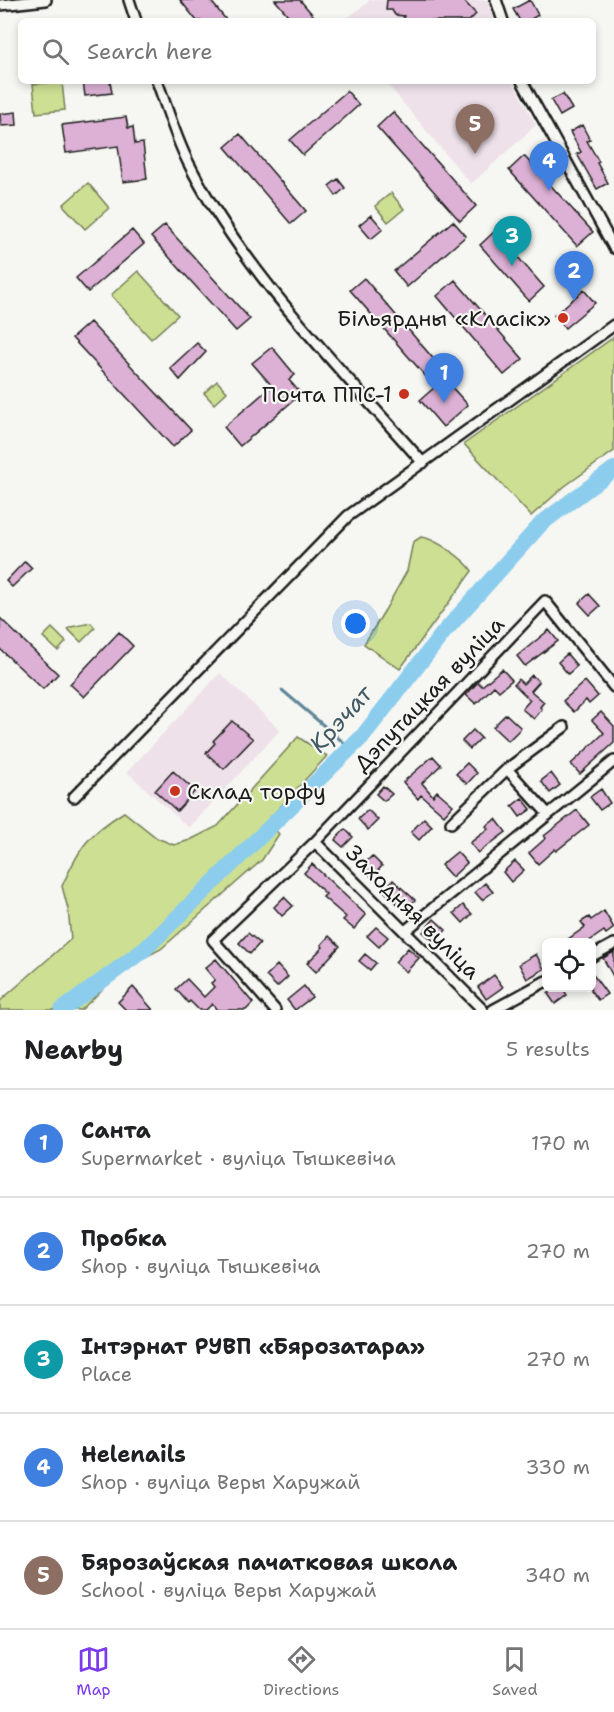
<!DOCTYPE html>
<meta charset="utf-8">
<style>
:root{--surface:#fff;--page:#f6f6f6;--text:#202124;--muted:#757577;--line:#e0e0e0;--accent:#7c3aed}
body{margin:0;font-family:"Shantell Sans",sans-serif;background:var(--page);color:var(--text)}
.controls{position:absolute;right:18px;bottom:18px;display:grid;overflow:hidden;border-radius:9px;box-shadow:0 3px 9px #0003}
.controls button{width:54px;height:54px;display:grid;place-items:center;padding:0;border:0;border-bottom:2px solid var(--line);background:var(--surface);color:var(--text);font:30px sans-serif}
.you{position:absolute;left:356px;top:624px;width:21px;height:21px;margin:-15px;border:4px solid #fff;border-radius:50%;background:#1a73e8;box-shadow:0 0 0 9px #1a73e833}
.badge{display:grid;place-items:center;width:39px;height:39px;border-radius:50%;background:var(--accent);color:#fff;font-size:20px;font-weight:700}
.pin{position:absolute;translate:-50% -50px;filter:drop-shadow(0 2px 3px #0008)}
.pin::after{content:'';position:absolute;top:32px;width:21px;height:18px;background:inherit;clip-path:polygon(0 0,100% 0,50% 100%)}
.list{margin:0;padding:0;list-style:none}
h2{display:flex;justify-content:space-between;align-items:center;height:78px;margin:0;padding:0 24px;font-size:26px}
h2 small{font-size:20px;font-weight:400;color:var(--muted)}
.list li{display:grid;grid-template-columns:39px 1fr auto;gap:18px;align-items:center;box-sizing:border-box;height:108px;padding:0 24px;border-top:2px solid var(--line)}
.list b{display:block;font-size:22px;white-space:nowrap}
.list p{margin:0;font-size:20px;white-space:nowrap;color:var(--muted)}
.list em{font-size:20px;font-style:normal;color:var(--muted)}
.icon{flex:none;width:33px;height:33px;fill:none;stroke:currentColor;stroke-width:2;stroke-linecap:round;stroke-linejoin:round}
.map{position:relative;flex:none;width:614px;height:1010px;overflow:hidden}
.search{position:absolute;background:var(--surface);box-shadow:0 3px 9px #0003;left:18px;right:18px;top:18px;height:66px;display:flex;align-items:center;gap:15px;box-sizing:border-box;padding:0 21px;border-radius:9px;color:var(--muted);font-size:22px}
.sheet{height:618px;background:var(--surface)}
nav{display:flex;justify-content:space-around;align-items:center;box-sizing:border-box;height:84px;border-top:2px solid var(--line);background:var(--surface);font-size:16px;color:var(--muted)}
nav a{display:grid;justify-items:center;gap:3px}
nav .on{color:var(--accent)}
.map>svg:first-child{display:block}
</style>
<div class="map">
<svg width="614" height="1010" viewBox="0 0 614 1010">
<rect width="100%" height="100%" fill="#f6f6f2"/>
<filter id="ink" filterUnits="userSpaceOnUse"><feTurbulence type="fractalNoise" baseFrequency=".0167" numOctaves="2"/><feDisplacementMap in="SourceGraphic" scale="12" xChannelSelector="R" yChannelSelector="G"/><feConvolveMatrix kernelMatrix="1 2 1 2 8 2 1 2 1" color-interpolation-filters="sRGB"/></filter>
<g filter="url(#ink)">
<path fill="#eee1e9" d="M 369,0 L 488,0 L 494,21 L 344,21 L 367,3 Z
M 385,81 L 512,81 L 536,125 L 471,184 Z
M 220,673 L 280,730 L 189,828 L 127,772 Z"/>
<path fill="#cddf93" stroke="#747e58" stroke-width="1.5" d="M 62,82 L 65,110 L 36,113 L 33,84 Z
M 88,183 L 109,208 L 85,229 L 63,205 Z
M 391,193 L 404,209 L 388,222 L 375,206 Z
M 138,271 L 178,315 L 151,339 L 111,295 Z
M 614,337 L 614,451 L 565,486 L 531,516 L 464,444 Z
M 217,381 L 227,392 L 214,404 L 204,393 Z
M 421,537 C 434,538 465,559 472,571 L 400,669 L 364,644 L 385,610 L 407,571 L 413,542 Z
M 91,623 L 95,628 L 81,642 L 68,629 L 71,627 Z
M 52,628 L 66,642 L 58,651 L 43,637 Z
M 298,737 L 327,756 L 267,821 L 279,834 L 262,860 L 161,949 L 126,967 L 81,1010 L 0,1010 L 0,1001 L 71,939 L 68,909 L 62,886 C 80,847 87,835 124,812 L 157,838 L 174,845 L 190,840 L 218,826 Z"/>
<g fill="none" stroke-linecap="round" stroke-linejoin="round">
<path stroke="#5f8699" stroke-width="3" d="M 282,690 L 350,748"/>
<path stroke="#8ccded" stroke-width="16" d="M 62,1010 L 145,949 L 362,737 L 444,632 L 542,523 L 614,469"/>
</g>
<path fill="#dcb1d5" stroke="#1c1c1c" stroke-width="1.5" d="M 180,0 L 210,0 L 227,21 L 197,21 Z
M 275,0 L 300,0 L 318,21 L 293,21 Z
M 387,0 L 463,0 L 476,14 L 469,21 L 403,21 L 404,16 L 395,15 L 392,10 L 386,10 Z
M 530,0 L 538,15 L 528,21 L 520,21 L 513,9 Z
M 83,81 L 110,81 L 112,93 L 85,96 Z
M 347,91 L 359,105 L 303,155 L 290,140 Z
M 563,94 L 572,109 L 560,116 L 551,100 Z
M 16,112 L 17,125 L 1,126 L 0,114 Z
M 393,112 L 476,206 L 460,221 L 377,127 Z
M 126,117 L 128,128 L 133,127 L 135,144 L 143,143 L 147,179 L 123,182 L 118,146 L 66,153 L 62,125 Z
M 582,125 L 590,140 L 587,141 L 599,162 L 597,163 L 608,183 L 597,189 L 577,154 L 581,152 L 570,132 Z
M 240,134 L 306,211 L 291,224 L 225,147 Z
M 524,156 L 593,232 L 577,246 L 509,170 Z
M 338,179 L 345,188 L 336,196 L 329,186 Z
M 371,215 L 383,229 L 371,239 L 359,225 Z
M 453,221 L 466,236 L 407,287 L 394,271 Z
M 165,225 L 250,319 L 236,331 L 151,237 Z
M 132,230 L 144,244 L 88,292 L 76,278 Z
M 495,231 L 544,287 L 529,301 L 480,245 Z
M 364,278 L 443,370 L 439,373 L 468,405 L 443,427 L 420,400 L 435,387 L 350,290 Z
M 455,280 L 523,359 L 504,375 L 437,296 Z
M 584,290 L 595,303 L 565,328 L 554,315 Z
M 90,322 L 191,430 L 173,447 L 72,338 Z
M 197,343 L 206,352 L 180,380 L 170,368 Z
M 272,347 L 295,375 L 289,380 L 301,394 L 240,446 L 224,427 L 272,386 L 252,363 Z
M 25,561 L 32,568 L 12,587 L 6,581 Z
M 589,594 L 600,606 L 590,615 L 579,603 Z
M 0,618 L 58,674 L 43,689 L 0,649 Z
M 549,630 L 558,641 L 525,666 L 517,656 Z
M 119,632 L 133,646 L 84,697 L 70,684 Z
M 567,654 L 577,666 L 568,674 L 558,662 Z
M 502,669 L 512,680 L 499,691 L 494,686 L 476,704 L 466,695 L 478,682 L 482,686 Z
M 532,675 L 539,682 L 531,691 L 544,702 L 540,707 L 542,709 L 534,719 L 522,709 L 530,700 L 514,684 L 518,679 L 523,684 Z
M 585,681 L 598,696 L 589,704 L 586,700 L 574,712 L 563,701 Z
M 601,712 L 614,726 L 614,743 L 580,774 L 571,764 L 604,733 L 592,720 Z
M 506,714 L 521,728 L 508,741 L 493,727 Z
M 232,721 L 253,739 L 224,769 L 206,753 L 215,743 L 213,741 Z
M 473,730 L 481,738 L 470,749 L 462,741 Z
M 433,756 L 441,765 L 422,783 L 433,796 L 437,791 L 453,805 L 444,815 L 421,795 L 418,799 L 403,782 Z
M 467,763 L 477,773 L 467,784 L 456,774 Z
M 173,771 L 195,791 L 177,811 L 155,791 Z
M 551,773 L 560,785 L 550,793 L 541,781 Z
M 383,786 L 392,794 L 384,801 L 376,794 Z
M 601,789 L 610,803 L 600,810 L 590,797 Z
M 522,798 L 531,809 L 520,817 L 512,806 Z
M 368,810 L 378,820 L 368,830 L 358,819 Z
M 577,810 L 589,825 L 556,851 L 555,849 L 538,864 L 529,853 L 546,838 L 544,836 Z
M 424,818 L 432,826 L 419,840 L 411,832 Z
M 496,819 L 506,832 L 478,853 L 470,843 L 488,829 L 486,826 Z
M 345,829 L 353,837 L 343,847 L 335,840 Z
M 457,852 L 467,863 L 452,877 L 441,865 Z
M 372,856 L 382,866 L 372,877 L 361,867 Z
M 515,861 L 524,870 L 511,882 L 503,872 Z
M 312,864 L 366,915 L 354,929 L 343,920 L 346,917 L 323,897 L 326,894 L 304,873 Z
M 393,880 L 415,900 L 404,910 L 383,890 Z
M 485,883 L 493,892 L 482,900 L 475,892 Z
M 284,897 L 293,906 L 282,916 L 274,907 Z
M 463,905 L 472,914 L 463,923 L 454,913 Z
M 604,911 L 614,928 L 606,934 L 604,931 L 588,942 L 564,942 L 585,927 L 581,922 L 589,917 L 591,920 Z
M 434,919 L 446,930 L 435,942 L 423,932 Z
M 376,927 L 388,937 L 379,947 L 367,936 Z
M 248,933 L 260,943 L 250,954 L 239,943 Z
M 329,936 L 340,946 L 316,972 L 307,963 L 323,947 L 321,945 Z
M 408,948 L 419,958 L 406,972 L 395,962 Z
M 614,952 L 614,978 L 603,958 Z
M 365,954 L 376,963 L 370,970 L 359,961 Z
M 536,954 L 544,969 L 527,979 L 519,964 Z
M 216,959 L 253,1003 L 246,1010 L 217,1010 L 212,1004 L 206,1010 L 199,1010 L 190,1001 L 188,1003 L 176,989 L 187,979 L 204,997 L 214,987 L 211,983 L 215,980 L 205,968 Z
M 277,965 L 288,977 L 277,987 L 266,976 Z
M 591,972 L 607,994 L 598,1000 L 591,991 Z
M 494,975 L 503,987 L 486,999 L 478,987 Z
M 304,986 L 312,997 L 295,1010 L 287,1000 Z
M 133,987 L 141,996 L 153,1010 L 126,1010 L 118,1002 Z
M 557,987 L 562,987 L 567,995 L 555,1004 L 548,994 Z"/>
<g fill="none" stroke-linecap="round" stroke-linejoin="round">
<defs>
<path id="minor" d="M 129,0 L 136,21
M 496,0 L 503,21
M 0,5 L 46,0
M 157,81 C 167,108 175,136 188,162 C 243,272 342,370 423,463
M 522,81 L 614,248
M 507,769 L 564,727
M 74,797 L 348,516 L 614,325
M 451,823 L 507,769 L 548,814
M 315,842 L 483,1010
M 405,931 L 614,761
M 592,956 L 614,944
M 275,1010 L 213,940 L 315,842 L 545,601 L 614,687
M 493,1010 L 546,981"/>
</defs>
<use href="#minor" stroke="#1c1c1c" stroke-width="14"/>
<use href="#minor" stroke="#f6f6f2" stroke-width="9"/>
</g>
</g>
<g fill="#c8321e" stroke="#f6f6f2" stroke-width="2">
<circle cx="563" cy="318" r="6"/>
<circle cx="404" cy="394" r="6"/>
<circle cx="175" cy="791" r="6"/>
</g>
<g text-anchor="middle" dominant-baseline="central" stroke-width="4.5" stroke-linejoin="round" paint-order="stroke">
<g font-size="22" fill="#1c1c1c" stroke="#f6f6f2" text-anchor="end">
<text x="551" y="318">Більярдны «Класік»</text>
<text x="392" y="394">Почта ППС-1</text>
<text x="187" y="791" text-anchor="start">Склад торфу</text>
</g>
<g font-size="22" fill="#1c1c1c" stroke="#f6f6f2">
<text transform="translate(429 694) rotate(-46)">Дэпутацкая вуліца</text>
<text transform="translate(413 912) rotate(45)">Заходняя вуліца</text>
</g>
<g font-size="24" font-style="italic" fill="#435a65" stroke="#f6f6f2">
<text transform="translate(341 719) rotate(-48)">Крэчат</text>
</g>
</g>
</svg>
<div class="controls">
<button><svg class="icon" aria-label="locate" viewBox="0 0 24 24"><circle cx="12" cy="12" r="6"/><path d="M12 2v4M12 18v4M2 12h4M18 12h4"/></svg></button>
</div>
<div class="you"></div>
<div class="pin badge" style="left:444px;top:403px;background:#3f7fe0">1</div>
<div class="pin badge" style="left:574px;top:301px;background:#3f7fe0">2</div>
<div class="pin badge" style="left:512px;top:266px;background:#0f9aa8">3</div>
<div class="pin badge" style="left:549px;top:191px;background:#3f7fe0">4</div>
<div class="pin badge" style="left:475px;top:154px;background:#8d6e63">5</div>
<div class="search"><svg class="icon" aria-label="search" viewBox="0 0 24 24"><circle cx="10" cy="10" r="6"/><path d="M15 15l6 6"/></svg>Search here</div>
</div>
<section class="sheet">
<h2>Nearby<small>5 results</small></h2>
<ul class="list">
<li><span class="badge" style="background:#3f7fe0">1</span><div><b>Санта</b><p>Supermarket · вуліца Тышкевіча</p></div><em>170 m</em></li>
<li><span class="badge" style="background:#3f7fe0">2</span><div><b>Пробка</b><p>Shop · вуліца Тышкевіча</p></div><em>270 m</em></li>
<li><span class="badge" style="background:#0f9aa8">3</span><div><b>Інтэрнат РУВП «Бярозатара»</b><p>Place</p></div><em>270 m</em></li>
<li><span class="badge" style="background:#3f7fe0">4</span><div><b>Helenails</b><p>Shop · вуліца Веры Харужай</p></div><em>330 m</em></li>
<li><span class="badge" style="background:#8d6e63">5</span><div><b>Бярозаўская пачатковая школа</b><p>School · вуліца Веры Харужай</p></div><em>340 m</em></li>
</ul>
</section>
<nav>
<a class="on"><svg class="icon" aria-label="map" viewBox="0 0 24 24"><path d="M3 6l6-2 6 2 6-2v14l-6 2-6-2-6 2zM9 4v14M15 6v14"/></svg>Map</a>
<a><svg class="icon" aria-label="directions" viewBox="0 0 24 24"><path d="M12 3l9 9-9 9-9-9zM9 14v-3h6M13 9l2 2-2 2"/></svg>Directions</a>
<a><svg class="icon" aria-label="saved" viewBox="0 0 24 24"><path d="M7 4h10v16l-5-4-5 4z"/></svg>Saved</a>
</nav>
